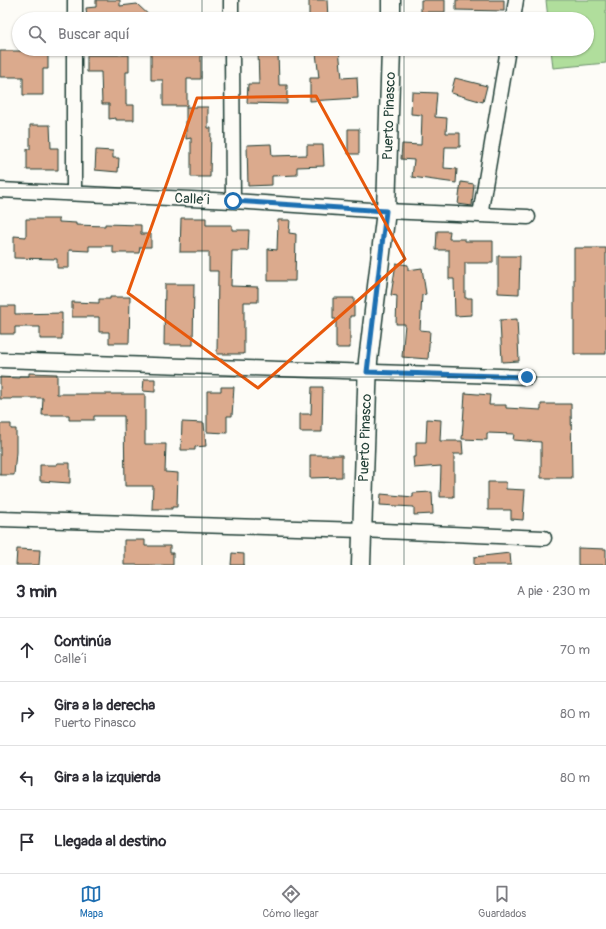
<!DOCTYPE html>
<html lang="es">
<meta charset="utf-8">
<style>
:root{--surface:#fff;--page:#f7f7f7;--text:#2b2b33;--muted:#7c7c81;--line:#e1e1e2;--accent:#1f6fb2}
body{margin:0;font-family:Pangolin,sans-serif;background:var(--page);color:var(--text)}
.stop{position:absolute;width:12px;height:12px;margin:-9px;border:3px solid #1f6fb2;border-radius:50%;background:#fff}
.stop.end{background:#1f6fb2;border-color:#fff;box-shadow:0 1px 4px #0008}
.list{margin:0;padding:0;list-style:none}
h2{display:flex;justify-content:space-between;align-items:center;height:52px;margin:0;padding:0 16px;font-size:17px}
h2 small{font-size:13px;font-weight:400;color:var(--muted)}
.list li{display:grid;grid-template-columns:26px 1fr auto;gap:12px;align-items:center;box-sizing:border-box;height:64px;padding:0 16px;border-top:1px solid var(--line)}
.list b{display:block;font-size:15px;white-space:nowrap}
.list p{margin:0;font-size:13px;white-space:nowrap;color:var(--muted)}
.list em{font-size:13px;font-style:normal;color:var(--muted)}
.icon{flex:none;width:22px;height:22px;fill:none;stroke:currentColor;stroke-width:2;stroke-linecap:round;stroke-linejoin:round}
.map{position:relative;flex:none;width:606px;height:565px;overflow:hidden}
.search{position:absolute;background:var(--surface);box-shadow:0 1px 3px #0004;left:12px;right:12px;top:12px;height:44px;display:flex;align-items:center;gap:10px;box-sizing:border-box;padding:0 14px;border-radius:22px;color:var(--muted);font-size:15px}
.sheet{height:308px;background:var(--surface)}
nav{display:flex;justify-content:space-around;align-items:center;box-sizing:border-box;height:56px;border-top:1px solid var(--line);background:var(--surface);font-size:11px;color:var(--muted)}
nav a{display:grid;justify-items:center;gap:2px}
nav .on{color:var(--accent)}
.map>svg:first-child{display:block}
</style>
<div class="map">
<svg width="606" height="565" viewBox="0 0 606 565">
<rect width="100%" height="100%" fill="#fdfcf7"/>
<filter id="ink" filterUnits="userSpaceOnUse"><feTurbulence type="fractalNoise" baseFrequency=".025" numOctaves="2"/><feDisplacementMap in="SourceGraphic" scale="8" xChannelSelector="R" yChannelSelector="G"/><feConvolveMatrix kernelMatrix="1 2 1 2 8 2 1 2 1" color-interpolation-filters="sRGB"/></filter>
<g filter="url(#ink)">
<path fill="#b0de9c" stroke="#688e68" d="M 546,0 L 606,0 L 606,63 L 553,68 L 551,49 L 587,49 L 587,19 L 548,19 Z"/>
<path fill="#dbaa8d" stroke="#1f3d34" d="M 96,0 L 120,0 L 120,6 L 137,4 L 153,19 L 87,19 L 86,8 L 96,7 Z
M 309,0 L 327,0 L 328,19 L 309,19 Z
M 421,0 L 445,0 L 445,12 L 421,12 Z
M 456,0 L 504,0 L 504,11 L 456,10 Z
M 33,49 L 48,49 L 48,69 L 43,69 L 43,95 L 23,95 L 23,77 L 0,77 L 0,51 L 33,51 Z
M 151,49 L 201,49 L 201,79 L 187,79 L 187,106 L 163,106 L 163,80 L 151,80 Z
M 339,50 L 342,78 L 357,77 L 358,98 L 310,101 L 310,78 L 319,78 L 316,53 Z
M 258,51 L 278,51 L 279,85 L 287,85 L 287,104 L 247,103 L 248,84 L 259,84 Z
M 87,55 L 129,55 L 129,72 L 126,72 L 126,105 L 134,105 L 134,120 L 116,120 L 116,118 L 109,119 L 109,104 L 102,104 L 101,72 L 87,72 Z
M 455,78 L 487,86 L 483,102 L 451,93 Z
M 412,92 L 437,93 L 435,117 L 447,118 L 446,133 L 460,133 L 460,147 L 445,147 L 444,168 L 457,169 L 456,183 L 412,177 L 414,160 L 401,159 L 402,144 L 421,145 L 422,115 L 411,114 Z
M 186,107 L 208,107 L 208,128 L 211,128 L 210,177 L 191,177 L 191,138 L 186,139 Z
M 30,125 L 50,125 L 51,148 L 58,148 L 58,170 L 27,170 L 27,149 L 30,149 Z
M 348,129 L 359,129 L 359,154 L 348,154 Z
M 271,144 L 272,156 L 307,155 L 307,145 L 323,145 L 324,166 L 297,167 L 297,175 L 272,176 L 272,185 L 248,186 L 247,145 Z
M 96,150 L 113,151 L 113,158 L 119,158 L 118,172 L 95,170 Z
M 461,182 L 474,184 L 472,206 L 458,204 Z
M 181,218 L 206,218 L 206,225 L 232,225 L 232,230 L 249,230 L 248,251 L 232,251 L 231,286 L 258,287 L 258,302 L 244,302 L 244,354 L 217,354 L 218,271 L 209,271 L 209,252 L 180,252 Z
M 26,219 L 59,219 L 59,222 L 76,223 L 76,225 L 105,226 L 105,224 L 141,225 L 141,234 L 151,234 L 151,247 L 140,247 L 139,253 L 113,253 L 113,246 L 89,246 L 89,251 L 69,250 L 69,268 L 57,268 L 57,259 L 14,258 L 14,236 L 26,237 Z
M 278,220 L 290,220 L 289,233 L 296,234 L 295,281 L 268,281 L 268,249 L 277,250 Z
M 437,231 L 450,231 L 449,239 L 465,239 L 465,241 L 493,241 L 493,263 L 465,263 L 465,298 L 472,298 L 472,315 L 455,316 L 454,279 L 449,279 L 449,250 L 436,250 Z
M 574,248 L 606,248 L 606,354 L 574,354 Z
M 498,256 L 520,256 L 519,294 L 498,293 Z
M 396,263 L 408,265 L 408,270 L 422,268 L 426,294 L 422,295 L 420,330 L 430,331 L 428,359 L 402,357 L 405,324 L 396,324 L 397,296 L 391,295 Z
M 165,284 L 194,284 L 193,345 L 164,345 Z
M 110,297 L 130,297 L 129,343 L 109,343 L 109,332 L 99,332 L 99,317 L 72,317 L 72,302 L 99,303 L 99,299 L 110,299 Z
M 333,298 L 354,298 L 354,316 L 350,316 L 350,348 L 336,348 L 336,319 L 333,319 Z
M 0,306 L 15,306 L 15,314 L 62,313 L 62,339 L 40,339 L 40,327 L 15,327 L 15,334 L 0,334 Z
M 517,319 L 519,361 L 502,362 L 500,320 Z
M 29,373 L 57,374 L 57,394 L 145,394 L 145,444 L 166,444 L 165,472 L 178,473 L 177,507 L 172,507 L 172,509 L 152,509 L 153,486 L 125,486 L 124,416 L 94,416 L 94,420 L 69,420 L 69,415 L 42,415 L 43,398 L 12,398 L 12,399 L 0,399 L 0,377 L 19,378 L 19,376 L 29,376 Z
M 144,379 L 155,379 L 155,392 L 143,391 Z
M 221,387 L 234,387 L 232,416 L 227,416 L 227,433 L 207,432 L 207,391 L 221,391 Z
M 312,387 L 323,387 L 322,432 L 300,432 L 300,414 L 311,414 Z
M 465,393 L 490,395 L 489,405 L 506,405 L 506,408 L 541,410 L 541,404 L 571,404 L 572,478 L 541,478 L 541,442 L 513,440 L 514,434 L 487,433 L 487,440 L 462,439 Z
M 427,419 L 441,420 L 440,441 L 462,441 L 463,454 L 454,454 L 454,497 L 440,497 L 441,466 L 414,468 L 413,457 L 416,457 L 416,442 L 426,442 Z
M 182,422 L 204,423 L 206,446 L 195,447 L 195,450 L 181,450 Z
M 0,424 L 11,424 L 11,429 L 16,429 L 16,452 L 14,475 L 0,475 Z
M 310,455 L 342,455 L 342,477 L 310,478 Z
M 57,463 L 70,463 L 70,483 L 40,481 L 40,465 L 57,465 Z
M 488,482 L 506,482 L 506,489 L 525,490 L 523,520 L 511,519 L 511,510 L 488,510 Z
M 432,492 L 433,514 L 414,515 L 414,507 L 380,505 L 381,494 L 413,497 L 413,493 Z
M 124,540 L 145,540 L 145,546 L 170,546 L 170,553 L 173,553 L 173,565 L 124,565 Z
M 578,548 L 606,549 L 606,565 L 578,565 Z
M 17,549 L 40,550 L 39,565 L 16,565 Z
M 232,553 L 244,554 L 244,565 L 231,565 Z
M 510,553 L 511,565 L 474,565 L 474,557 Z"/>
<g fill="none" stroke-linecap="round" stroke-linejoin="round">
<defs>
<path id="minor" d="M 231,0 L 231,19
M 75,19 L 75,0
M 513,19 L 516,0
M 232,49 L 233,201
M 0,190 L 233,201 L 386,211 L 528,217
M 74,193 L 74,49
M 480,215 L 508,49
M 0,360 L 527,377
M 0,519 L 361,530 L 544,538"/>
<path id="tertiary" d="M 391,19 L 391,0
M 361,565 L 368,361 L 386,211 L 391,49"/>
</defs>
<use href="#minor" stroke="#1f3d34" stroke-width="17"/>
<use href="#tertiary" stroke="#1f3d34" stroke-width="21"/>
<use href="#minor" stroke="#fdfcf7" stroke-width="14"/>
<use href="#tertiary" stroke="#fdfcf7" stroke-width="18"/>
</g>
</g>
<g fill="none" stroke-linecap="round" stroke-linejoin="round" filter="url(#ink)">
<path stroke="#1f6fb2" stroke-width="5" d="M 233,201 L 386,211 L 367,372 L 527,377"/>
</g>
<path fill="none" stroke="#e8590c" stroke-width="3" stroke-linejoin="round" d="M 316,96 L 405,259 L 258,388 L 128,293 L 197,98 Z"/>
<path fill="none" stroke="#1f3d34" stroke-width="1" stroke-opacity="0.55" d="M 202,0 L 202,19M 404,0 L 404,19M 202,49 L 202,565M 404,49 L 404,565M 0,188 L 606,188M 0,377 L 606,377"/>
<g text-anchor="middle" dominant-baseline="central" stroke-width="3" stroke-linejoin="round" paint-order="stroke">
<g font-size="14" fill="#1f3d34" stroke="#fdfcf7">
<text transform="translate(389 116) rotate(-88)">Puerto Pinasco</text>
<text transform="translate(192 199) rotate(3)">Calle´i</text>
<text transform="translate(365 438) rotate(-88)">Puerto Pinasco</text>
</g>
</g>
</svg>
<div class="stop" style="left:233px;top:201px"></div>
<div class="stop end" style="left:527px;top:377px"></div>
<div class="search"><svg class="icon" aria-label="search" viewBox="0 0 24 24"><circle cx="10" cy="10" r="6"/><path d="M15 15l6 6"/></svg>Buscar aquí</div>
</div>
<section class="sheet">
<h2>3 min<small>A pie · 230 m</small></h2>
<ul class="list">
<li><svg class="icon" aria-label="ahead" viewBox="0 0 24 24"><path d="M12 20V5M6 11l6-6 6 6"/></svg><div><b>Continúa</b><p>Calle´i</p></div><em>70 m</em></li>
<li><svg class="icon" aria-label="right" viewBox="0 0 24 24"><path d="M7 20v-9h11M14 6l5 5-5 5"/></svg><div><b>Gira a la derecha</b><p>Puerto Pinasco</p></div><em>80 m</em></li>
<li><svg class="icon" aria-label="left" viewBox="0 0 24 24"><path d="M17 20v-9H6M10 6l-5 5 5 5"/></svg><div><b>Gira a la izquierda</b></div><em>80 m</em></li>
<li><svg class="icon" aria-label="arrive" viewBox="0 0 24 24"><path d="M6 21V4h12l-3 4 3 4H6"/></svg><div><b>Llegada al destino</b></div></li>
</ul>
</section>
<nav>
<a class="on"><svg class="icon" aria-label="map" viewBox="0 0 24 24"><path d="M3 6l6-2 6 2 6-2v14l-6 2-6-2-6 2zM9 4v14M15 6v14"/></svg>Mapa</a>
<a><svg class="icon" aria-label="directions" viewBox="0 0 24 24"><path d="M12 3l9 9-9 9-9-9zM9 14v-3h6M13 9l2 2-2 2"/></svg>Cómo llegar</a>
<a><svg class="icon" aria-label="saved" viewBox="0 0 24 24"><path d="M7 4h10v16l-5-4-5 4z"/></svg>Guardados</a>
</nav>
